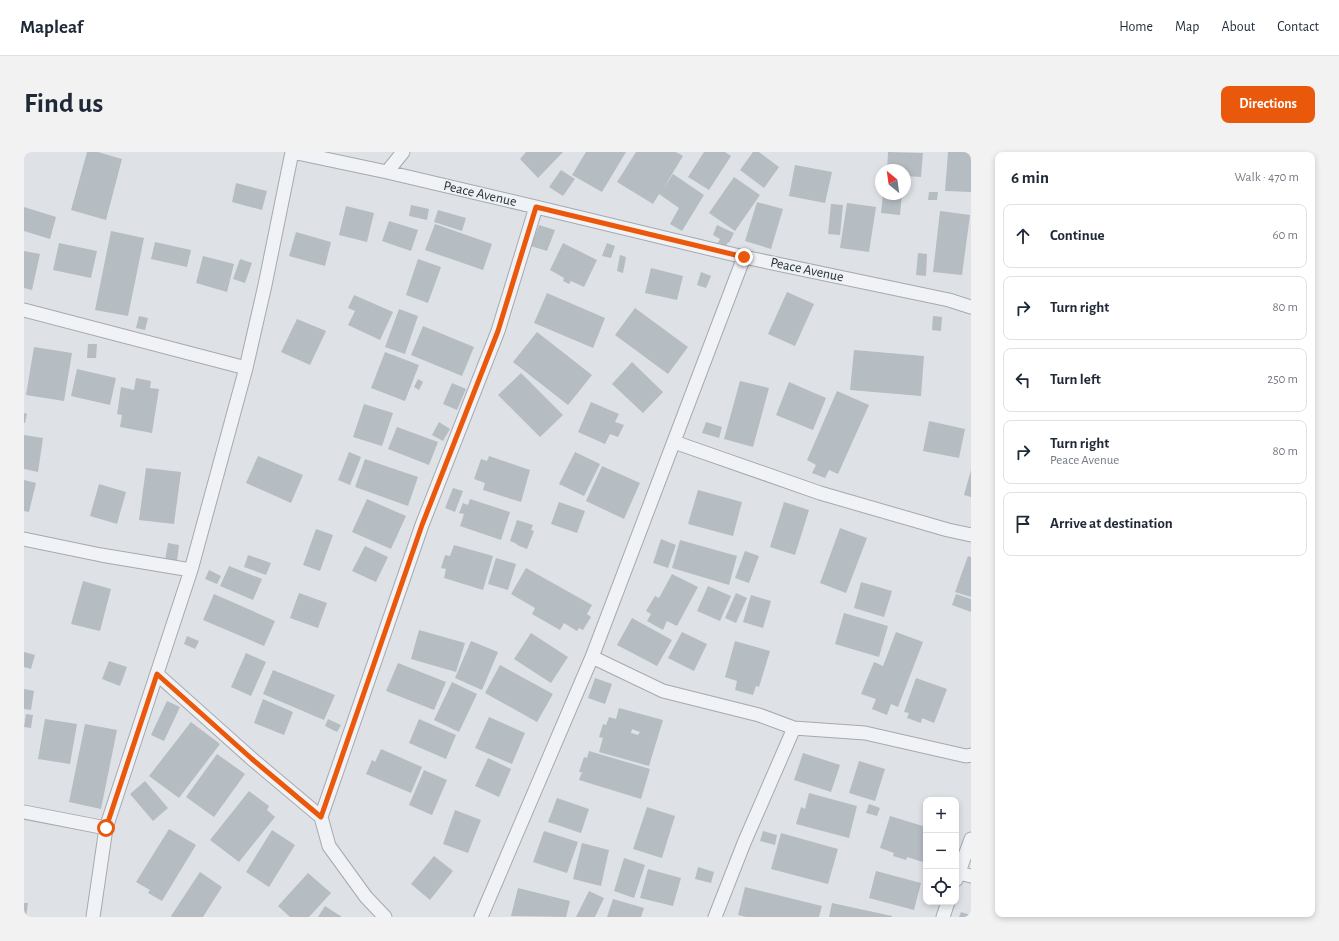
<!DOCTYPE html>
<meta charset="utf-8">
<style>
:root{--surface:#fff;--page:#f2f2f3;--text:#1f2937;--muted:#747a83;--line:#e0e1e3;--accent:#ea580c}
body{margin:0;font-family:"Alegreya Sans",sans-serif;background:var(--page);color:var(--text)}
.controls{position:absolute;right:12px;bottom:12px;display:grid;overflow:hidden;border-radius:8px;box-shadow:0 2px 6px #0003}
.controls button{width:36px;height:36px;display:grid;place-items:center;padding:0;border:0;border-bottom:1px solid var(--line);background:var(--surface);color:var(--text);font:20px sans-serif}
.compass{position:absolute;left:851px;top:12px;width:36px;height:36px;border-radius:50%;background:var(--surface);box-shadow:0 2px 6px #0003;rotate:331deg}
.stop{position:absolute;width:12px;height:12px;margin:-9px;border:3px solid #ea580c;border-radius:50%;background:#fff}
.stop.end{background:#ea580c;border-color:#fff;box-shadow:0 1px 4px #0008}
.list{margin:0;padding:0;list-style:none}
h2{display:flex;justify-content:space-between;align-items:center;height:52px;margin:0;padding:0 16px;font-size:17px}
h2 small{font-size:13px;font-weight:400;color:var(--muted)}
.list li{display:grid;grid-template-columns:26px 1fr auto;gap:12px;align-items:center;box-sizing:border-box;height:64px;margin:0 8px 8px;padding:0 8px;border:1px solid var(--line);border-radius:8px}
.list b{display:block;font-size:15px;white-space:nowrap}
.list p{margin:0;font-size:13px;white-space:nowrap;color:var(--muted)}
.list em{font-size:13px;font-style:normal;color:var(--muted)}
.icon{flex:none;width:22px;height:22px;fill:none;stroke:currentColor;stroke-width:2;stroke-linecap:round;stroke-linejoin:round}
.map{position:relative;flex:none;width:947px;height:765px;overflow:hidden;border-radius:8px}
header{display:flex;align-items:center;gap:24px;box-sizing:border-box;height:56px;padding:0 20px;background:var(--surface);border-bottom:1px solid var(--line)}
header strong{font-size:19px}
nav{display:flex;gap:22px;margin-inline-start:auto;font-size:14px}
.intro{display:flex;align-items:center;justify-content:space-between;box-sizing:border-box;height:96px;padding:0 24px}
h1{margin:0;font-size:28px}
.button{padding:10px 18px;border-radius:8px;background:var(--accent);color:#fff;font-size:14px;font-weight:700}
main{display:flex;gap:24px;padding:0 24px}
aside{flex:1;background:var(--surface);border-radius:8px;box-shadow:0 2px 6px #0003}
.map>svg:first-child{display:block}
</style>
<header>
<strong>Mapleaf</strong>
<nav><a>Home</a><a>Map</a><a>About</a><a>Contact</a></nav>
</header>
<div class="intro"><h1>Find us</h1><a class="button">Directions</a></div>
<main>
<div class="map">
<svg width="947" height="765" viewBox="0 0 947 765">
<rect width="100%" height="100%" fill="#dee2e6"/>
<path fill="#b5bcc2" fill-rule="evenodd" d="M 63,0 L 74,0 L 98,7 L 82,68 L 47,58 Z
M 502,0 L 539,0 L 514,26 L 496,7 Z
M 562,0 L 602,0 L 578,40 L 548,23 Z
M 612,0 L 652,0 L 659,4 L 639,37 L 649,22 L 680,43 L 658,79 L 646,72 L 655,56 L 635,42 L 629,52 L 593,30 Z
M 680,0 L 701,0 L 707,4 L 685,38 L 664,25 Z
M 729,0 L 735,0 L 755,15 L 740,36 L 716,18 Z
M 864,0 L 899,1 L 897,25 L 881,24 L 881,18 L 863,18 Z
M 924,0 L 947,0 L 947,40 L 921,39 Z
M 771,13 L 808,20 L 801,51 L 765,44 Z
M 537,18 L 551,27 L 539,44 L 525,35 Z
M 710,25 L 736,43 L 711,79 L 685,61 Z
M 212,31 L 243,39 L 238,58 L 208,50 Z
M 905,40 L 914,40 L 913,48 L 904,48 Z
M 859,42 L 878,42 L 876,63 L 857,61 Z
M 733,50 L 759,57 L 747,97 L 721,89 Z
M 823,51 L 852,55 L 845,100 L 816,96 Z
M 807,52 L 819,53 L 816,83 L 804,82 Z
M 387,53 L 405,57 L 403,68 L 385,64 Z
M 322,54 L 350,61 L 343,90 L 315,83 Z
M 0,55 L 32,65 L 26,87 L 0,79 Z
M 414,58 L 442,66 L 438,79 L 410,70 Z
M 916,59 L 946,63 L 938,123 L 909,120 Z
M 365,69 L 394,78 L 387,99 L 358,89 Z
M 411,72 L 468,92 L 459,118 L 401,98 Z
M 515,73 L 531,78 L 523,99 L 507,94 Z
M 693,73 L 710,81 L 705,91 L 704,90 L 702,94 L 694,91 L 696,87 L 689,83 Z
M 87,79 L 120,86 L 104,164 L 71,158 Z
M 272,80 L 307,90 L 301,114 L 265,104 Z
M 131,90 L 167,98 L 163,115 L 127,107 Z
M 35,91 L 73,99 L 67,126 L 29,118 Z
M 539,91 L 573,108 L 560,135 L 547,129 L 545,132 L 539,129 L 540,126 L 526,118 Z
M 583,91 L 591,94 L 587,106 L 578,104 Z
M 0,99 L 16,102 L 8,138 L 0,136 Z
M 894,101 L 903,102 L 902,124 L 892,123 Z
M 596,103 L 602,105 L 599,121 L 593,119 Z
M 179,104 L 210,112 L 203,140 L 172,131 Z
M 216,107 L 228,111 L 221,131 L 209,127 Z
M 394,107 L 417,115 L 404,151 L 382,143 Z
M 627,116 L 659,124 L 653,148 L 621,141 Z
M 677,120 L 687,124 L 682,136 L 673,133 Z
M 763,140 L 790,152 L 771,194 L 744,182 Z
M 523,141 L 581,166 L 569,196 L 510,171 Z
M 330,143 L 369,160 L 356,188 L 324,173 L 331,159 L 324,156 Z
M 611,156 L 664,195 L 644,222 L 591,183 Z
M 375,157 L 394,164 L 381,202 L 361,195 Z
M 115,164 L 124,166 L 121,178 L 112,176 Z
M 909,164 L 918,165 L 917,179 L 908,178 Z
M 273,167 L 302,179 L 286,213 L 257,200 Z
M 399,174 L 450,195 L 438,224 L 387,203 Z
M 513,180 L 568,223 L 544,253 L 489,210 Z
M 64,192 L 73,192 L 72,206 L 63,206 Z
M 10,195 L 48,201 L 40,249 L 2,243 Z
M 830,198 L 900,204 L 897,244 L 826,238 Z
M 361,200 L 395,213 L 381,249 L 347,236 Z
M 608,210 L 639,240 L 619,261 L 588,232 Z
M 53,217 L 92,226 L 86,253 L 47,244 Z
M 497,221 L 539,263 L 516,285 L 474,243 Z
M 112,226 L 127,229 L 126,236 L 135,237 L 128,281 L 96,275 L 98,263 L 93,262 L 97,235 L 110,238 Z
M 394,227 L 399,230 L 395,238 L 390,235 Z
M 716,229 L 745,236 L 729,295 L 700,287 Z
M 765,230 L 802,246 L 789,278 L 752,263 Z
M 428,231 L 442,237 L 433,258 L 419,252 Z
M 813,239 L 845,253 L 814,322 L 805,318 L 801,326 L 788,321 L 792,313 L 783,308 Z
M 567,250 L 595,262 L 591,270 L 600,273 L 594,285 L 586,282 L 581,292 L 554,280 Z
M 340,252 L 369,261 L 358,294 L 329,285 Z
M 0,261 L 3,262 L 1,271 L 0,271 Z
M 905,269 L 941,277 L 935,306 L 899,299 Z
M 415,270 L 426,277 L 419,289 L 408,283 Z
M 682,270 L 698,275 L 695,286 L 678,281 Z
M 373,275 L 414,290 L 405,313 L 364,297 Z
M 0,283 L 19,286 L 14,320 L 0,317 Z
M 325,300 L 337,305 L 326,333 L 314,328 Z
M 551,300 L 576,312 L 560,344 L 535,332 Z
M 234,304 L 279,323 L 267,351 L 222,331 Z
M 465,304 L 506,318 L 497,350 L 459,338 L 461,331 L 450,327 L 457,307 L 463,309 Z
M 341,307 L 394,325 L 384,354 L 331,335 Z
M 578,314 L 616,331 L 600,367 L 562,349 Z
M 122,316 L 157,320 L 150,372 L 115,368 Z
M 947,318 L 947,345 L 940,343 Z
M 0,328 L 12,331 L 5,360 L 0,359 Z
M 75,332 L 102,340 L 93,372 L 66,364 Z
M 429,336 L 439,339 L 431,360 L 421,356 Z
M 674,338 L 718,350 L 709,384 L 664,372 Z
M 343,347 L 382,364 L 367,397 L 328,380 Z
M 446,347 L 486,360 L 477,388 L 436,374 L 440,362 L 435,361 L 439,351 L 444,353 Z
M 535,350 L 561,359 L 553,381 L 527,372 Z
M 760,350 L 785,358 L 771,403 L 746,395 Z
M 493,368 L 509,373 L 507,378 L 510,379 L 503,397 L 493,393 L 493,392 L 486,389 Z
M 816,376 L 843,386 L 822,441 L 796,431 Z
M 292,377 L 309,383 L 296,419 L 279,413 Z
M 637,387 L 652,393 L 644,416 L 629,411 Z
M 656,388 L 713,404 L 705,433 L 648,416 Z
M 144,391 L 155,393 L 153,409 L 141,408 Z
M 430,393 L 469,404 L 459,438 L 420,426 L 422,417 L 417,416 L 421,403 L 426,404 Z
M 341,394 L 364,405 L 352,430 L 328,419 Z
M 721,399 L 735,404 L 725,431 L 711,426 Z
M 224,403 L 247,411 L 242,423 L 220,415 Z
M 944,404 L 947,405 L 947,445 L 931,440 Z
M 472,406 L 492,412 L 484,438 L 464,432 Z
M 205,414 L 238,427 L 229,448 L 196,434 Z
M 502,416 L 568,453 L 563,462 L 567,465 L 559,478 L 555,476 L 553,479 L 540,471 L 536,478 L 508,462 L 511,456 L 487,442 Z
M 185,418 L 197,424 L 193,432 L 181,427 Z
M 648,422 L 674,435 L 653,474 L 643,469 L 639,478 L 623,469 L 627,462 L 622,459 L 631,444 L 635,446 Z
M 59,429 L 87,437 L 76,479 L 47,472 Z
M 837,430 L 868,439 L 860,465 L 830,456 Z
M 684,434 L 707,444 L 696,469 L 673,459 Z
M 275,441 L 303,451 L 294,476 L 266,466 Z
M 712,441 L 723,446 L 712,471 L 701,466 Z
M 190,442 L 251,469 L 240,494 L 179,468 Z
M 932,442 L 947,447 L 947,460 L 928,453 Z
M 727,443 L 747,449 L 739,476 L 719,470 Z
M 820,461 L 864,474 L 855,505 L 811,492 Z
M 608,466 L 648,488 L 633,514 L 593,493 Z
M 395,478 L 441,491 L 432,520 L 387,507 Z
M 658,480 L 683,492 L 670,519 L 644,506 Z
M 872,480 L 899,490 L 874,555 L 867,552 L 863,563 L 848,557 L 852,547 L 837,542 L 850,510 L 859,514 Z
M 507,481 L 544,505 L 527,531 L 490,507 Z
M 163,484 L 175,489 L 171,497 L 160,492 Z
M 447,489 L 474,500 L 458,538 L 431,526 Z
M 711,489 L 746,499 L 735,535 L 732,534 L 729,543 L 711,538 L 713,529 L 701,525 Z
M 0,500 L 11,503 L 7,517 L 0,515 Z
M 222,501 L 242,510 L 227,544 L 207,535 Z
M 85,509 L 103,515 L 96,534 L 78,527 Z
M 374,511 L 422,530 L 410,558 L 362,539 Z
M 476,513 L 529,542 L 513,570 L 461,541 Z
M 249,518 L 311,543 L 300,568 L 239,542 Z
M 571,526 L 588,532 L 581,552 L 564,546 Z
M 892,526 L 923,537 L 910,571 L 898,566 L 897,571 L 883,566 L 885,561 L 880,560 Z
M 428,530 L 453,542 L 435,580 L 410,568 Z
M 0,537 L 10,539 L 7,558 L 0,557 Z
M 239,547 L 269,560 L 260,583 L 230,571 Z
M 143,549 L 156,555 L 140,589 L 127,583 Z
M 595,556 L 639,568 L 625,614 L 575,600 L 579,586 L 575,585 L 579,572 L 582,573 L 585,565 L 592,567 ZM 608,577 L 616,580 L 614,583 L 607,581 Z
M 2,562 L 9,563 L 7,576 L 0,575 Z
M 465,565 L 501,581 L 488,612 L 451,596 Z
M 21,567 L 53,572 L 46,612 L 14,607 Z
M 304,567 L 317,573 L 313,580 L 301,574 Z
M 395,567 L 432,583 L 422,607 L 385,591 Z
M 167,570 L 196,592 L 155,646 L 125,624 Z
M 61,572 L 93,578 L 77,657 L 45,650 Z
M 357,597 L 398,615 L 387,641 L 342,622 L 348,608 L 351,610 Z
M 565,599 L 626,617 L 617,647 L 555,628 L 558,620 L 555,620 L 560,605 L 563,606 Z
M 779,601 L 816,613 L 807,640 L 770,628 Z
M 193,602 L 221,622 L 190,665 L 162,645 Z
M 464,606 L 487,617 L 475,645 L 451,634 Z
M 835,609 L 861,617 L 851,649 L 825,641 Z
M 400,618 L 423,628 L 408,663 L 385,653 Z
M 121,629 L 144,656 L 129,669 L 106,642 Z
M 225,639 L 245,654 L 243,658 L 251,665 L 215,710 L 186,688 Z
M 785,641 L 833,654 L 825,686 L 772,672 L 777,655 L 781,657 Z
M 533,646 L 565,657 L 557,681 L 524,670 Z
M 845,652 L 856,656 L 853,664 L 842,661 Z
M 623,655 L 651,664 L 638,706 L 609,697 Z
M 431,658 L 457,668 L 444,701 L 419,692 Z
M 866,664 L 902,675 L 902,711 L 883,705 L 882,708 L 869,704 L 870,701 L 856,696 Z
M 145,677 L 172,693 L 138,749 L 124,741 L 126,738 L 112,730 Z
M 248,678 L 271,693 L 245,735 L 222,720 Z
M 520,679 L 554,690 L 543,721 L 509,710 Z
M 739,679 L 753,683 L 751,693 L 736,689 Z
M 757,681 L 814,697 L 804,732 L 747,717 Z
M 558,691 L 585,698 L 577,734 L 549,727 Z
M 410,704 L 429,719 L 406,748 L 387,732 Z
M 600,706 L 621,713 L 610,746 L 590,739 Z
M 674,715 L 690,720 L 687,731 L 671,727 Z
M 624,717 L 657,726 L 649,754 L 616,746 Z
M 852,719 L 897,731 L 890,758 L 845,746 Z
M 176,720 L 198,735 L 179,765 L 148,765 L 147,764 Z
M 284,721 L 307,741 L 285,765 L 266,765 L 254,754 Z
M 721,735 L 798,754 L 795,765 L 722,765 L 714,763 Z
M 494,736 L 546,749 L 542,765 L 487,764 Z
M 565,739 L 580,746 L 571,765 L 552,765 Z
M 589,747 L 620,756 L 617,765 L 583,765 Z
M 0,751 L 4,751 L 2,765 L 0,765 Z
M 808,751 L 868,764 L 868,765 L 805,765 Z
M 301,754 L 318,765 L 294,765 Z
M 937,760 L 946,763 L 945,765 L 935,765 Z"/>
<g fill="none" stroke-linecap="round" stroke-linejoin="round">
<defs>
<path id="minor" d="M 268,0 L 363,20 L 512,55 L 720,105 L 925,148 L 947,155
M 363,20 L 379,0
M 0,158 L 222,216
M 650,290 L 796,341 L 924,378 L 947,383
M 0,387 L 77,403 L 167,418
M 568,505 L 639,539 L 735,563 L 770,576 L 841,581 L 942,604 L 947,603
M 133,522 L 228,607 L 297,665 L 305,694 L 342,745 L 361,765
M 0,660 L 82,676
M 297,665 L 398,373 L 474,179 L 512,55
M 935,721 L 947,724
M 932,728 L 947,687
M 69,765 L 82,676 L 167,418 L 222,216 L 241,133 L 268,0
M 457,765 L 568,505 L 720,105
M 691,765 L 720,691 L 770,576
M 919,765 L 924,750"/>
</defs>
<use href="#minor" stroke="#a4aaaf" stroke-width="15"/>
<use href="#minor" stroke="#f0f2f5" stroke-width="13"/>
</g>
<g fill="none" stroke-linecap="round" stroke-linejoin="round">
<path stroke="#ea580c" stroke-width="5" d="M 82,676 L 133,522 L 228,607 L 297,665 L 398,373 L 474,179 L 512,55 L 720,105"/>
</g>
<g text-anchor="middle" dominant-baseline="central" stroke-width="3" stroke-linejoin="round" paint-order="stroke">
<g font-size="14" fill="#28323b" stroke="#edf1f4">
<text transform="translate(456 42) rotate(13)">Peace Avenue</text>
<text transform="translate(783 118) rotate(12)">Peace Avenue</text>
</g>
</g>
</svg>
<div class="controls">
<button>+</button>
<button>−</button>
<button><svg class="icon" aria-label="locate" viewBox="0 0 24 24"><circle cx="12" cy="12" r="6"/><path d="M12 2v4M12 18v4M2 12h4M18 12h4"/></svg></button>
</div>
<svg class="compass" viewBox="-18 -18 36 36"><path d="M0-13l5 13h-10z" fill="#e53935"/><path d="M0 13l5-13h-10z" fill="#747a83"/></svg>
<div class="stop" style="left:82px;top:676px"></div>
<div class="stop end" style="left:720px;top:105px"></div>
</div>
<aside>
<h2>6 min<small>Walk · 470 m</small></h2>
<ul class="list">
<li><svg class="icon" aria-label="ahead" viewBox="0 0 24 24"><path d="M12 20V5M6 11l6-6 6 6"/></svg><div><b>Continue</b></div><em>60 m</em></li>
<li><svg class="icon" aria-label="right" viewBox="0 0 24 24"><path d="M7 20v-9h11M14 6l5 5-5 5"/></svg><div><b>Turn right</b></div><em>80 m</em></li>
<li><svg class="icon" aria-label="left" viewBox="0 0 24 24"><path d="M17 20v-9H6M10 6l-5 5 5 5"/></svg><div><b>Turn left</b></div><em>250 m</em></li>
<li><svg class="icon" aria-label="right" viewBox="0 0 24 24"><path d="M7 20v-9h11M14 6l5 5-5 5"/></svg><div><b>Turn right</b><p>Peace Avenue</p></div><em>80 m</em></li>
<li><svg class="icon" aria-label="arrive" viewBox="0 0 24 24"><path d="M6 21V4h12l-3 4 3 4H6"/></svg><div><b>Arrive at destination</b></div></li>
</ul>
</aside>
</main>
